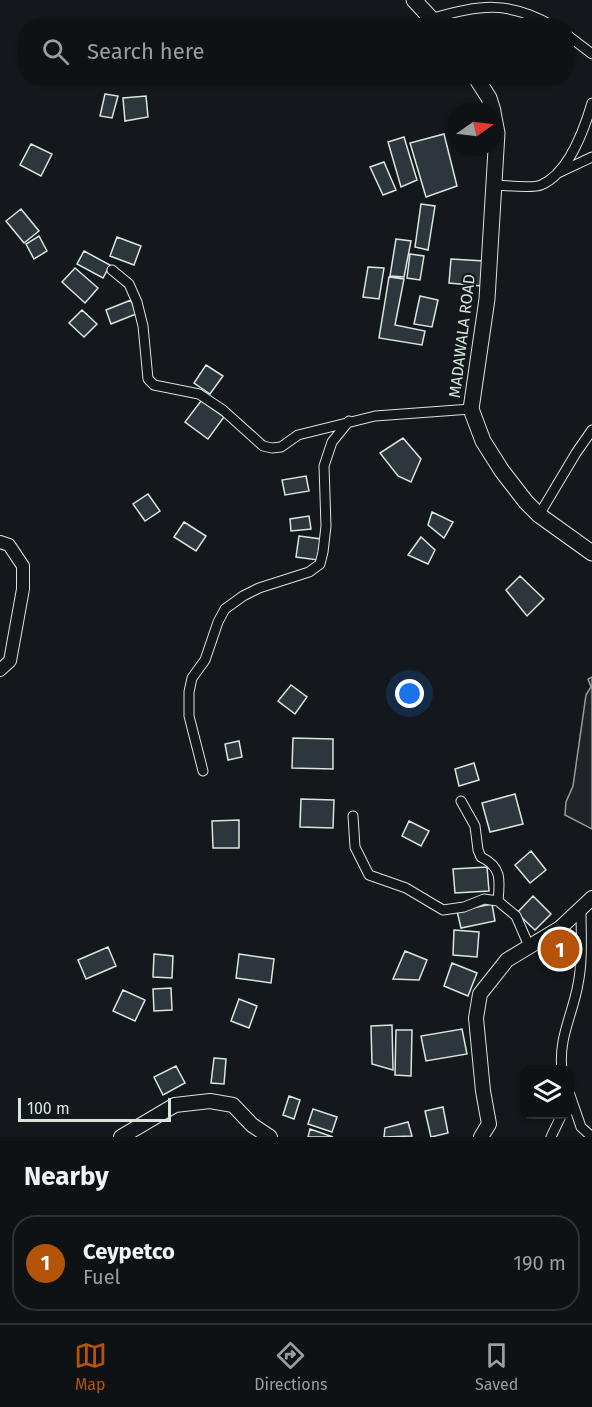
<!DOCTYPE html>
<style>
:root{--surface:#0f1215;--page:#181b1e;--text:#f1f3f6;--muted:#9b9ea0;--line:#2f3234;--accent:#b45309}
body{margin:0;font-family:"Fira Sans",sans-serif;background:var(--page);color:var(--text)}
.controls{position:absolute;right:18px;bottom:18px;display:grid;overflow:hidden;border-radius:12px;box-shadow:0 2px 4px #0004}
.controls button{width:54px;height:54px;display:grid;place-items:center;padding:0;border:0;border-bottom:2px solid var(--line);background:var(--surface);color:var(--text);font:30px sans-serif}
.compass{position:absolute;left:448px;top:102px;width:54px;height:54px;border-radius:50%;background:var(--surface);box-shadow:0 2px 4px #0004;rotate:76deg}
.scale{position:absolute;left:18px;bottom:15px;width:153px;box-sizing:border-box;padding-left:6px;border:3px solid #d8e6dc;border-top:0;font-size:16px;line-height:21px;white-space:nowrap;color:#d8e6dc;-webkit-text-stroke:4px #14181c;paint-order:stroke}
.you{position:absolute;left:410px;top:694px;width:21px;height:21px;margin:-15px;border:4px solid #fff;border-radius:50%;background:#1a73e8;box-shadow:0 0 0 9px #1a73e833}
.badge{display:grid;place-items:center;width:39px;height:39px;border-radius:50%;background:var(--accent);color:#fff;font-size:20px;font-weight:700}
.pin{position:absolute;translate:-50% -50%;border:3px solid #fff;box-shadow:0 2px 6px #0006}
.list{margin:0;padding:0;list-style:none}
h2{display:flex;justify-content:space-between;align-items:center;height:78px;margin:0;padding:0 24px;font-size:26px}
h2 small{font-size:20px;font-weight:400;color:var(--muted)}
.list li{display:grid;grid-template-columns:39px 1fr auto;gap:18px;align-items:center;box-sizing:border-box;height:96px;margin:0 12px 12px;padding:0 12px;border:2px solid var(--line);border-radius:24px}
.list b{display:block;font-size:22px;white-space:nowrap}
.list p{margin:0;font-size:20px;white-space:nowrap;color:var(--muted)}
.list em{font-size:20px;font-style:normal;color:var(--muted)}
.icon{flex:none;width:33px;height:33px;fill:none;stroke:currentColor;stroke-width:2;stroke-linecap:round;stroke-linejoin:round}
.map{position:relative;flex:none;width:592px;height:1137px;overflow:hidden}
.search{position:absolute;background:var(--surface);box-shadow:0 2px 4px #0004;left:18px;right:18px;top:18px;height:66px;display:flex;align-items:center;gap:15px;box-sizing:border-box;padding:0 21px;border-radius:24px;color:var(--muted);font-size:22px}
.sheet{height:186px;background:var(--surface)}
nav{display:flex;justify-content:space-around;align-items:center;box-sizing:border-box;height:84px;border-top:2px solid var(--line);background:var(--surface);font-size:16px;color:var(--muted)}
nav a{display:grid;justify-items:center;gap:3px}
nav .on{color:var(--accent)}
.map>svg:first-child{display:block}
</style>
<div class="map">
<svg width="592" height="1137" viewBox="0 0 592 1137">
<rect width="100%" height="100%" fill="#14181c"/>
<path fill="#202428" stroke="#939e99" stroke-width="1.5" d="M 592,677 L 592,829 L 565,815 L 566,802 L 573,786 L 586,695 L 591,687 L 588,679 Z"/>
<path fill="#2c363c" stroke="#d8e6dc" stroke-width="1.5" d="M 105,94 L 118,96 L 112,118 L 100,116 Z
M 146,96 L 148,117 L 125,121 L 123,98 Z
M 444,134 L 457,186 L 426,197 L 410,143 Z
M 404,137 L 417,180 L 401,187 L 388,142 Z
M 31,144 L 52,154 L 41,176 L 20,165 Z
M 384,162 L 396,190 L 383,195 L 370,167 Z
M 421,204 L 435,206 L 428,250 L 415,247 Z
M 21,209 L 39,231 L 24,243 L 6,221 Z
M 39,236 L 47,251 L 34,259 L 26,244 Z
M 117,237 L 141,246 L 134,265 L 110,256 Z
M 396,239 L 411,241 L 404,277 L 390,276 Z
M 84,251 L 110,265 L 103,278 L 77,264 Z
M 410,254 L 424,256 L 420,280 L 407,278 Z
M 451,259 L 484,261 L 481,286 L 449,283 Z
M 368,267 L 384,268 L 379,299 L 363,297 Z
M 75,268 L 98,288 L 85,303 L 62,282 Z
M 389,277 L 404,279 L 395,325 L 425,331 L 422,345 L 379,338 Z
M 420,296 L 438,300 L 432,327 L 414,324 Z
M 131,300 L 136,314 L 111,324 L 106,310 Z
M 82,310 L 97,324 L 84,337 L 69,323 Z
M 206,365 L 223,376 L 210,394 L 194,383 Z
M 201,401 L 224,417 L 208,439 L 185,422 Z
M 403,438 L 421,459 L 411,482 L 398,476 L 380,453 Z
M 306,476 L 309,491 L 285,495 L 282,480 Z
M 148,494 L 160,511 L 145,521 L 133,504 Z
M 432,512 L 453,522 L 444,538 L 428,525 Z
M 309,516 L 311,529 L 291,531 L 290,519 Z
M 184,522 L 206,536 L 196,551 L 174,537 Z
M 299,536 L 321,539 L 318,560 L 296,557 Z
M 421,537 L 435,550 L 428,564 L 408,555 Z
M 520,576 L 544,599 L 527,616 L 506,590 Z
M 291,685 L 307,697 L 295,714 L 278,701 Z
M 293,738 L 333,739 L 333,769 L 292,768 Z
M 239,741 L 242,757 L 228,760 L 225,744 Z
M 474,763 L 479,780 L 459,786 L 455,769 Z
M 515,794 L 523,824 L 490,832 L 482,803 Z
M 301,799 L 334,800 L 333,828 L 300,827 Z
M 239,820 L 239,848 L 213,848 L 212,821 Z
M 409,821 L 429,831 L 421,846 L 402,836 Z
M 531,851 L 546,870 L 530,883 L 515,865 Z
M 487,867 L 489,891 L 455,893 L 453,869 Z
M 533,896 L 551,914 L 535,930 L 517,913 Z
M 492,904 L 495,921 L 461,928 L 457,911 Z
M 454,930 L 479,932 L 477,957 L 453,955 Z
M 108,947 L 116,966 L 86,979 L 78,960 Z
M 405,951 L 427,960 L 419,980 L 393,979 Z
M 154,954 L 173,956 L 172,978 L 153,977 Z
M 239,954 L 274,959 L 271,983 L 236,978 Z
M 452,963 L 477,973 L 468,996 L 444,986 Z
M 171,988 L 172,1010 L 154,1011 L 153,989 Z
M 123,990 L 145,1000 L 135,1021 L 113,1011 Z
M 239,999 L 257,1006 L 249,1028 L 231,1021 Z
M 392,1025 L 393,1070 L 372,1064 L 371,1026 Z
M 462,1029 L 467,1054 L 426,1061 L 421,1036 Z
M 396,1030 L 412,1030 L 411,1076 L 395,1075 Z
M 214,1058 L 226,1059 L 224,1084 L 211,1083 Z
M 176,1066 L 185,1083 L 163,1095 L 154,1077 Z
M 289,1096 L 300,1100 L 294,1119 L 283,1115 Z
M 443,1107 L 448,1133 L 431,1137 L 425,1111 Z
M 313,1109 L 337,1117 L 332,1132 L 308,1124 Z
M 408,1122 L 412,1136 L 384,1137 L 385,1128 Z
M 310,1129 L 333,1137 L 308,1137 Z"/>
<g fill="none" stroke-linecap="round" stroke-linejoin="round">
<defs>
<path id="minor" d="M 433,18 C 481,5 507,0 553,26
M 566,34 L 592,54
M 558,173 L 592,157
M 494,185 C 505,185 532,189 541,185 C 569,173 584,130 592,103
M 112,270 L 129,284 L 137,302 L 143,326 L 148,379 L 154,385 L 199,394 L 223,410 L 263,446 L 272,448 L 281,447 L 298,435 L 375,416 L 471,409
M 539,515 L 576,453 L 592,430
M 203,771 L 189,716 L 189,692 L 192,678 L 205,660 L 218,622 L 225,609 L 243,596 L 259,588 L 309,572 L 320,564 L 323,552 L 326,526 L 324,466 L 332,442 L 349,421
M 461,801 L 475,826 L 478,850 L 481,857 C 502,867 500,880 498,901
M 353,816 L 355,847 L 369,875 L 406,888 L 443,910 L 464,907 L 484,899 L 498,901 L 516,916 L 529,946
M 562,1070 C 558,1038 573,1014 578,984 C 583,960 581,934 581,910
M 570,1095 L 581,1127 L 592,1137
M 551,1137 L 562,1114"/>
<path id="tertiary" d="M 0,542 L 9,545 L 23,566 L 23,589 L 10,661 L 0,670"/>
<path id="secondary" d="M 121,1137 L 175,1105 L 210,1101 L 233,1105 L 252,1125 L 270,1137
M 481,1137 L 489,1124 L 483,1091 L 476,1018 L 480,994 L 507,960 L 560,928 L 592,898"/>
<path id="primary" d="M 414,0 L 438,26
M 475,76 L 489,98 L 493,111
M 493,112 L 497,133 L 487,299 L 471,409 L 483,441 L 502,471 L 526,502 L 539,515 L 592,553"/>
</defs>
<use href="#minor" stroke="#d8e6dc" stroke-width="11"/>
<use href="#tertiary" stroke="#d8e6dc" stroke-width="14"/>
<use href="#secondary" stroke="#d8e6dc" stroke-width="16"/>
<use href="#primary" stroke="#d8e6dc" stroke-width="17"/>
<use href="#minor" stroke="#14181c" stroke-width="9"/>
<use href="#tertiary" stroke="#14181c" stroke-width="12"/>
<use href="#secondary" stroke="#14181c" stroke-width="14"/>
<use href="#primary" stroke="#14181c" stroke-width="15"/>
</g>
<g text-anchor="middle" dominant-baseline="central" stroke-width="4.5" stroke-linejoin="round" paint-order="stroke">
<g font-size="16" fill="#d8e6dc" stroke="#14181c">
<text transform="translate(462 336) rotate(-83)">MADAWALA ROAD</text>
</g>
</g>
</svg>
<div class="controls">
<button><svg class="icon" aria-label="layers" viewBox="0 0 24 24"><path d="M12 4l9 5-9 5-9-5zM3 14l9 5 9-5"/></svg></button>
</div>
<svg class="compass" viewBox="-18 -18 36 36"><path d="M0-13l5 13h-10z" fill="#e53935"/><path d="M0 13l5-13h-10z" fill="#9b9ea0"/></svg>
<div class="scale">100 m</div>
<div class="you"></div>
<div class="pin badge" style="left:560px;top:949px">1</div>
<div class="search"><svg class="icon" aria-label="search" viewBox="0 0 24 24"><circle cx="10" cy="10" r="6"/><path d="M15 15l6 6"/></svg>Search here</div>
</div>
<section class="sheet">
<h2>Nearby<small></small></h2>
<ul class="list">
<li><span class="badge">1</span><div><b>Ceypetco</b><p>Fuel</p></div><em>190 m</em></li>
</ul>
</section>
<nav>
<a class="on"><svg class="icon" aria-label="map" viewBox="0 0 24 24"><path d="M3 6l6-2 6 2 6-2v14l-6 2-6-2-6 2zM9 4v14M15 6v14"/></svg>Map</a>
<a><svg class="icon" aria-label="directions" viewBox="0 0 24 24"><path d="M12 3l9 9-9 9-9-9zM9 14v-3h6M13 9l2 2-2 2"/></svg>Directions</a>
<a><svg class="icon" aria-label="saved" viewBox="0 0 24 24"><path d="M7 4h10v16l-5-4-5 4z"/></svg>Saved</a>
</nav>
